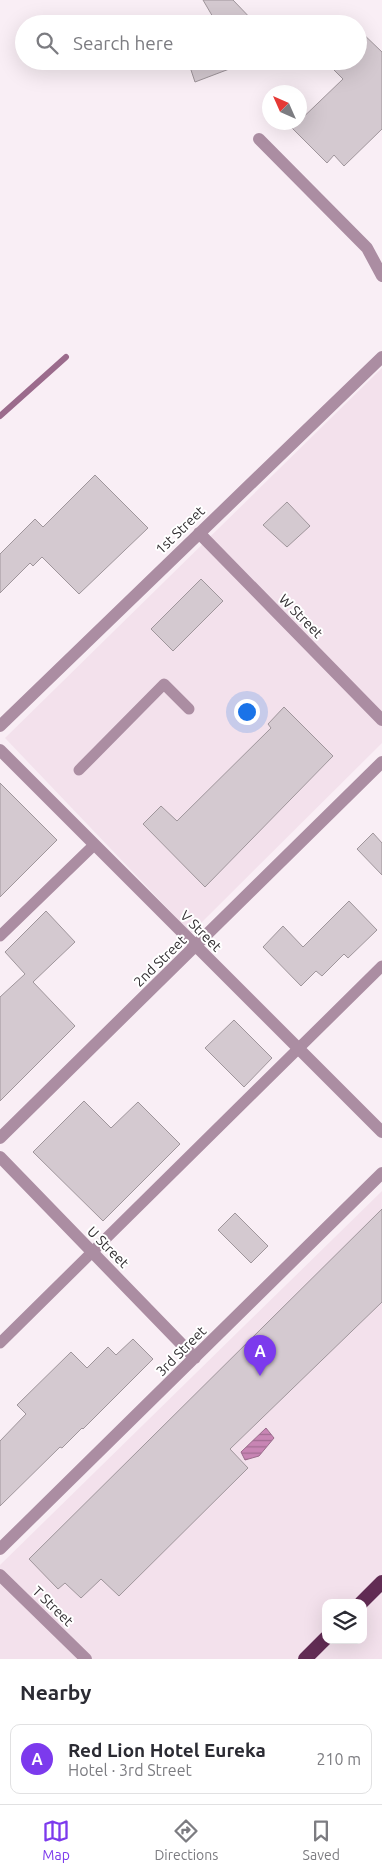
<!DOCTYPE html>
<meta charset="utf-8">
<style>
:root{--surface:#fff;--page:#f7f7f7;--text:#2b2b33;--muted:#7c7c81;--line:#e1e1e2;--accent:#7c3aed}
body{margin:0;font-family:Ubuntu,sans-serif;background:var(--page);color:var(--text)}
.controls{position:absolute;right:15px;bottom:15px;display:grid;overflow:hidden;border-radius:10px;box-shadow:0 5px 20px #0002}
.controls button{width:45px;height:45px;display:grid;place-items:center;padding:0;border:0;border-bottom:1px solid var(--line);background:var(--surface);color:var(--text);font:25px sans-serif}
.compass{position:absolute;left:262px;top:85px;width:45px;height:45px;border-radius:50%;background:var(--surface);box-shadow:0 5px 20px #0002;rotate:315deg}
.you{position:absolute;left:246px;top:711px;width:18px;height:18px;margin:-12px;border:4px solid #fff;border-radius:50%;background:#1a73e8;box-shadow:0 0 0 8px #1a73e833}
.badge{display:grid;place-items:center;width:32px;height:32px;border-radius:50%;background:var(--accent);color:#fff;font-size:16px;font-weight:700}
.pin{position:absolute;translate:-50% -41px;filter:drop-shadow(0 1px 2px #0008)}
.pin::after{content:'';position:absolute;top:26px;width:18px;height:15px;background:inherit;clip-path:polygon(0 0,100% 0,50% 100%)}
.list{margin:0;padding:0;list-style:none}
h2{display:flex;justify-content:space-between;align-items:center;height:65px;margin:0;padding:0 20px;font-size:21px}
h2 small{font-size:16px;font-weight:400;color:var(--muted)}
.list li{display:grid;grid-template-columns:32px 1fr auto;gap:15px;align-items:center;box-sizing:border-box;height:70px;margin:0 10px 10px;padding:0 10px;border:1px solid var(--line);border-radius:10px}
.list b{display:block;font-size:19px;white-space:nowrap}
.list p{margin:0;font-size:16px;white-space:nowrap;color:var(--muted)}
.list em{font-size:16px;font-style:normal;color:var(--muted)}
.icon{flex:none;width:28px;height:28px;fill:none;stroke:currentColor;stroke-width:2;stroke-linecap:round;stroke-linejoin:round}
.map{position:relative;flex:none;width:382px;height:1659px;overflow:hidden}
.search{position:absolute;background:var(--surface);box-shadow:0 5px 20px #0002;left:15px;right:15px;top:15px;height:55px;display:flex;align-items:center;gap:12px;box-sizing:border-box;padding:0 18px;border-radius:28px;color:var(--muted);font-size:19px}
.sheet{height:145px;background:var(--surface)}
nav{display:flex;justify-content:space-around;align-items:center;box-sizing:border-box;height:70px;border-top:1px solid var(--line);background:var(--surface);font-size:14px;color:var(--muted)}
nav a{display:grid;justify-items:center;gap:2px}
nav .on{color:var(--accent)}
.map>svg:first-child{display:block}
</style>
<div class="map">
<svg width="382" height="1659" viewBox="0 0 382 1659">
<defs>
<pattern id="water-rules" width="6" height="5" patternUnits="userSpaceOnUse" patternTransform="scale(1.25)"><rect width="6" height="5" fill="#c885b4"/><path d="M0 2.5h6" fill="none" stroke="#a36d93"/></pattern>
</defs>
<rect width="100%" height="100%" fill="#f9eef5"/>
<path fill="#f3e1ec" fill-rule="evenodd" d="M 382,368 L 382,743 L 191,933 L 5,738 Z
M 382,1191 L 382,1659 L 0,1659 L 0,1565 ZM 326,1603 L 363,1603 L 363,1640 L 326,1640 Z"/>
<path fill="url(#water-rules)" stroke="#9b6b8c" d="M 266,1428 L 274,1438 L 259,1456 L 245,1460 L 241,1452 Z"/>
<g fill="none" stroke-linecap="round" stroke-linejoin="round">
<path stroke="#9b6b8c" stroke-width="6" d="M 0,416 L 66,357"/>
</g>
<path fill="#d4c9d0" stroke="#9f959b" d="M 203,0 L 233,0 L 256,24 L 217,24 Z
M 358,29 L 382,52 L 382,129 L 344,166 L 334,155 L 327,163 L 292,128 L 343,79 L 325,61 L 358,61 Z
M 188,61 L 245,61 L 245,63 L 195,82 Z
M 95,475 L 148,528 L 79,594 L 42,557 L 33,566 L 30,563 L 0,593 L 0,554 L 35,519 L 43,527 Z
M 287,502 L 310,526 L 287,547 L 263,525 Z
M 201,579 L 223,601 L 173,651 L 151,629 Z
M 284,707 L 333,756 L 205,887 L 143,824 L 161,806 L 177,821 L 271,728 L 268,724 Z
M 0,783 L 57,840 L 0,897 Z
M 373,833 L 382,843 L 382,875 L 357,849 Z
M 349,901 L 377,930 L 348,958 L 344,954 L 322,976 L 316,971 L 301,986 L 263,947 L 283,926 L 303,947 Z
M 46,911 L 75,942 L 33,982 L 75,1026 L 0,1101 L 0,997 L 25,974 L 5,952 Z
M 234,1020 L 272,1058 L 244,1087 L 205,1048 Z
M 84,1101 L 111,1128 L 138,1102 L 180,1144 L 103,1221 L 33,1152 Z
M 382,1209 L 382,1302 L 230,1449 L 248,1468 L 119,1596 L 101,1579 L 81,1598 L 65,1583 L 58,1589 L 29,1559 Z
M 235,1213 L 268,1246 L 251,1263 L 218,1230 Z
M 133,1339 L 153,1359 L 83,1429 L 82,1428 L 62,1448 L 60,1447 L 0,1506 L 0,1441 L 26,1414 L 17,1405 L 71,1352 L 87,1368 L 108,1347 L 116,1355 Z"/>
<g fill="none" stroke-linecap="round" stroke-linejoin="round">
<path stroke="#ab8da2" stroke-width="11" d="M 79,770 L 164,684 L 189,709
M 0,936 L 94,845
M 0,1343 L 382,966"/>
<path stroke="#ab8da2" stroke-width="12" d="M 259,139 L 367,248 L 382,276
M 199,533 L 382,720
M 0,726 L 382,357
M 0,750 L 382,1132
M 0,1138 L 382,762
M 0,1157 L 195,1358
M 0,1549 L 382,1173
M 0,1575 L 86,1659"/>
<path stroke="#622c54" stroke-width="14" d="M 361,1603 L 382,1582
M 305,1659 L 326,1638"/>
</g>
<g text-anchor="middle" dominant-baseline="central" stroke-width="4" stroke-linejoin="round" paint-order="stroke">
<g font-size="14" fill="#312d30" stroke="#fff">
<text transform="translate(180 530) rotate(-44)">1st Street</text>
<text transform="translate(301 616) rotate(45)">W Street</text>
<text transform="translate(201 931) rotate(45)">V Street</text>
<text transform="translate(160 961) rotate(-44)">2nd Street</text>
<text transform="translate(108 1247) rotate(45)">U Street</text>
<text transform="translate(181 1351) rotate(-45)">3rd Street</text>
<text transform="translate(53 1606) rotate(44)">T Street</text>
</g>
</g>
</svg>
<div class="controls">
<button><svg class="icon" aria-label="layers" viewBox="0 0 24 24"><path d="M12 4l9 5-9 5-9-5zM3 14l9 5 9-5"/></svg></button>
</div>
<svg class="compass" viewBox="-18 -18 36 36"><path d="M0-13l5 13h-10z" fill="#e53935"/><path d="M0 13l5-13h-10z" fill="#7c7c81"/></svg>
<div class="you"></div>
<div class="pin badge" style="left:260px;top:1376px">A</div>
<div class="search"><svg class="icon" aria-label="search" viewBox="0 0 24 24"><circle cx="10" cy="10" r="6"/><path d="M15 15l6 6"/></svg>Search here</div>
</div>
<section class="sheet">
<h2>Nearby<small></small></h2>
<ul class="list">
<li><span class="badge">A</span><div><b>Red Lion Hotel Eureka</b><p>Hotel · 3rd Street</p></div><em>210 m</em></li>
</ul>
</section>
<nav>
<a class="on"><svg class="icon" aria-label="map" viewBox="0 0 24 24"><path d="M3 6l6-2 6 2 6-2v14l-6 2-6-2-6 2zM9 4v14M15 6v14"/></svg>Map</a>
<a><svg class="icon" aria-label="directions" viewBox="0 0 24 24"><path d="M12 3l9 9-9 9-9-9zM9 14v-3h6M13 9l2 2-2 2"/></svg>Directions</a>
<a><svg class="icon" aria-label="saved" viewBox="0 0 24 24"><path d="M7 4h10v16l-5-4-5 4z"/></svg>Saved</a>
</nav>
